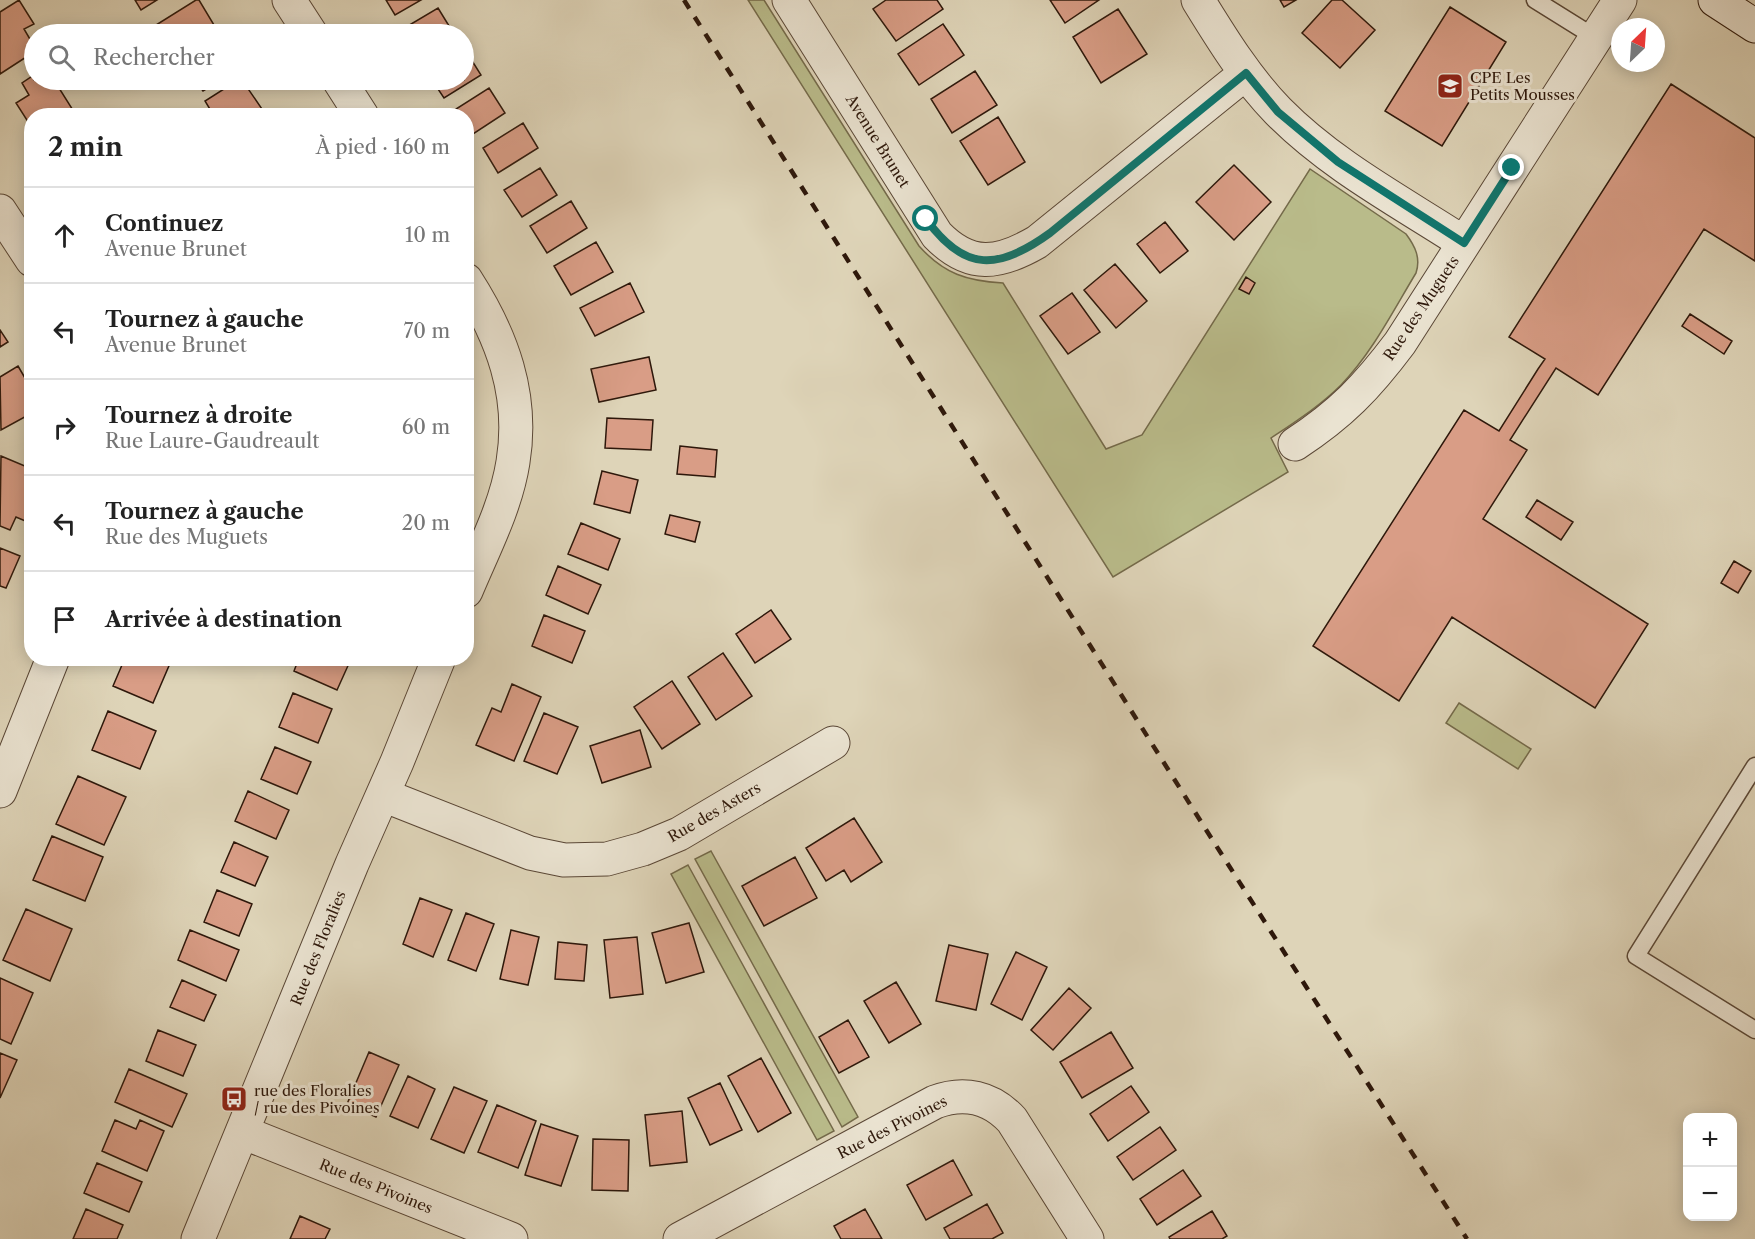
<!DOCTYPE html>
<html lang="fr">
<meta charset="utf-8">
<style>
:root{--surface:#fff;--page:#f6f6f6;--text:#222;--muted:#767676;--line:#e0e0e0}
body{margin:0;font-family:"Libre Caslon Text",serif;background:var(--page);color:var(--text)}
.controls{position:absolute;right:18px;bottom:18px;display:grid;overflow:hidden;border-radius:12px;box-shadow:0 3px 15px #0003}
.controls button{width:54px;height:54px;display:grid;place-items:center;padding:0;border:0;border-bottom:2px solid var(--line);background:var(--surface);color:var(--text);font:30px sans-serif}
.compass{position:absolute;left:1611px;top:18px;width:54px;height:54px;border-radius:50%;background:var(--surface);box-shadow:0 3px 15px #0003;rotate:25deg}
.stop{position:absolute;width:18px;height:18px;margin:-14px;border:4px solid #0f766e;border-radius:50%;background:#fff}
.stop.end{background:#0f766e;border-color:#fff;box-shadow:0 2px 6px #0008}
.list{margin:0;padding:0;list-style:none}
h2{display:flex;justify-content:space-between;align-items:center;height:78px;margin:0;padding:0 24px;font-size:26px}
h2 small{font-size:20px;font-weight:400;color:var(--muted)}
.list li{display:grid;grid-template-columns:39px 1fr auto;gap:18px;align-items:center;box-sizing:border-box;height:96px;padding:0 24px;border-top:2px solid var(--line)}
.list b{display:block;font-size:22px;white-space:nowrap}
.list p{margin:0;font-size:20px;white-space:nowrap;color:var(--muted)}
.list em{font-size:20px;font-style:normal;color:var(--muted)}
.icon{flex:none;width:33px;height:33px;fill:none;stroke:currentColor;stroke-width:2;stroke-linecap:round;stroke-linejoin:round}
.map{position:relative;flex:none;width:1755px;height:1239px;overflow:hidden}
.search{position:absolute;background:var(--surface);box-shadow:0 3px 15px #0003;left:24px;top:24px;width:450px;height:66px;display:flex;align-items:center;gap:15px;box-sizing:border-box;padding:0 21px;border-radius:33px;color:var(--muted);font-size:22px}
.panel{position:absolute;background:var(--surface);box-shadow:0 3px 15px #0003;left:24px;top:108px;width:450px;height:558px;border-radius:24px}
.map>svg:first-child{display:block}
</style>
<div class="map">
<svg width="1755" height="1239" viewBox="0 0 1755 1239">
<rect width="100%" height="100%" fill="#ded4b8"/>
<filter id="stains"><feTurbulence type="fractalNoise" baseFrequency=".00333" numOctaves="4"/><feColorMatrix values="0 0 0 0 .2 0 0 0 0 .09 0 0 0 0 .02 0 0 0 .5 -.17"/></filter>
<radialGradient id="worn" r=".72"><stop offset=".6" stop-color="#630" stop-opacity="0"/><stop offset="1" stop-color="#630" stop-opacity=".3"/></radialGradient>
<path fill="#b9bb8a" stroke="#746a4a" stroke-width="1.5" d="M 748,0 L 764,0 L 919,246 C 944,274 967,281 1003,283 L 1106,449 L 1142,435 L 1310,169 L 1406,234 C 1415,246 1421,258 1416,273 C 1393,311 1372,353 1341,385 C 1320,406 1295,422 1271,438 L 1288,472 L 1113,577 Z
M 1459,703 L 1531,749 L 1518,769 L 1446,723 Z
M 711,851 L 858,1117 L 842,1127 L 695,859 Z
M 688,865 L 834,1131 L 817,1140 L 671,874 Z"/>
<path fill="#d99d86" stroke="#2e180b" stroke-width="1.5" d="M 19,0 L 34,24 L 24,29 L 34,46 L 34,52 L 0,74 L 0,12 Z
M 135,0 L 157,0 L 141,10 Z
M 196,0 L 199,0 L 214,25 L 199,34 L 162,34 L 156,25 Z
M 386,0 L 421,0 L 395,15 Z
M 886,0 L 937,0 L 943,9 L 896,41 L 873,9 Z
M 1050,0 L 1099,0 L 1065,23 Z
M 1280,0 L 1296,0 L 1284,7 Z
M 1332,0 L 1342,0 L 1375,30 L 1340,68 L 1302,33 Z
M 1450,7 L 1506,42 L 1442,146 L 1385,111 Z
M 438,8 L 454,34 L 404,34 L 401,30 Z
M 1118,9 L 1147,54 L 1101,83 L 1073,37 Z
M 943,24 L 964,55 L 919,85 L 898,54 Z
M 464,48 L 481,75 L 444,98 L 432,80 L 464,80 Z
M 975,71 L 997,105 L 952,133 L 931,99 Z
M 34,75 L 34,80 L 54,80 L 76,115 L 32,116 L 32,128 L 16,103 L 29,95 L 22,83 Z
M 195,80 L 221,80 L 203,91 Z
M 238,80 L 242,80 L 262,109 L 252,116 L 214,116 L 205,101 Z
M 1671,84 L 1755,138 L 1755,261 L 1704,229 L 1598,395 L 1556,368 L 1510,440 L 1527,450 L 1483,519 L 1648,624 L 1595,708 L 1452,617 L 1399,701 L 1313,646 L 1464,410 L 1499,431 L 1538,369 L 1545,359 L 1509,337 Z
M 489,88 L 505,113 L 473,134 L 466,125 L 466,116 L 460,116 L 456,109 Z
M 998,117 L 1025,162 L 988,185 L 960,141 Z
M 523,123 L 538,148 L 498,173 L 483,148 Z
M 1234,165 L 1271,202 L 1234,240 L 1196,202 Z
M 540,168 L 557,195 L 522,217 L 504,190 Z
M 571,201 L 587,228 L 547,253 L 530,226 Z
M 1165,222 L 1188,251 L 1160,273 L 1137,244 Z
M 596,242 L 613,272 L 571,295 L 554,266 Z
M 1115,264 L 1147,301 L 1116,328 L 1084,290 Z
M 1246,277 L 1255,283 L 1249,294 L 1239,289 Z
M 630,283 L 644,312 L 595,336 L 580,308 Z
M 1072,293 L 1100,332 L 1068,354 L 1040,316 Z
M 1690,314 L 1732,341 L 1724,354 L 1682,326 Z
M 0,330 L 8,342 L 0,347 Z
M 649,357 L 656,390 L 599,402 L 591,369 Z
M 18,366 L 32,390 L 32,413 L 1,430 L 0,377 Z
M 607,418 L 653,420 L 651,450 L 605,448 Z
M 680,446 L 717,450 L 715,477 L 677,474 Z
M 1,456 L 32,469 L 32,519 L 30,523 L 16,517 L 10,530 L 0,526 Z
M 602,471 L 638,480 L 630,513 L 594,504 Z
M 1537,500 L 1573,522 L 1561,540 L 1526,517 Z
M 670,515 L 700,522 L 695,542 L 665,534 Z
M 581,523 L 620,539 L 608,570 L 568,554 Z
M 0,548 L 20,556 L 6,588 L 0,586 Z
M 1734,561 L 1751,571 L 1738,593 L 1721,583 Z
M 558,566 L 601,585 L 588,614 L 546,595 Z
M 771,610 L 791,639 L 755,663 L 736,634 Z
M 544,615 L 585,631 L 572,663 L 532,646 Z
M 723,653 L 752,696 L 716,720 L 688,677 Z
M 125,658 L 165,658 L 171,661 L 153,703 L 113,686 Z
M 299,658 L 350,658 L 351,659 L 337,690 L 294,671 Z
M 672,681 L 700,724 L 662,749 L 634,707 Z
M 512,684 L 541,697 L 514,761 L 476,745 L 492,708 L 501,712 Z
M 293,693 L 332,709 L 318,743 L 279,727 Z
M 108,711 L 156,731 L 140,769 L 92,750 Z
M 544,713 L 578,727 L 557,774 L 524,761 Z
M 640,730 L 651,767 L 602,783 L 590,746 Z
M 275,747 L 311,762 L 297,794 L 261,779 Z
M 78,776 L 126,797 L 104,845 L 56,824 Z
M 248,791 L 289,810 L 276,839 L 235,821 Z
M 854,818 L 882,862 L 851,882 L 844,870 L 826,881 L 806,848 Z
M 52,836 L 103,857 L 85,901 L 33,880 Z
M 234,842 L 268,857 L 255,886 L 221,872 Z
M 795,857 L 817,898 L 764,926 L 742,886 Z
M 217,890 L 252,904 L 239,936 L 204,922 Z
M 420,898 L 452,910 L 433,957 L 403,944 Z
M 26,909 L 72,929 L 50,981 L 3,960 Z
M 466,913 L 494,924 L 476,971 L 448,960 Z
M 689,923 L 704,972 L 666,983 L 652,933 Z
M 190,930 L 239,950 L 226,981 L 178,960 Z
M 511,930 L 539,937 L 528,985 L 500,979 Z
M 637,937 L 643,994 L 610,998 L 604,940 Z
M 558,942 L 587,945 L 584,981 L 555,979 Z
M 949,945 L 988,954 L 976,1010 L 936,1001 Z
M 1016,952 L 1047,967 L 1022,1020 L 991,1004 Z
M 0,978 L 33,993 L 11,1044 L 0,1039 Z
M 182,980 L 216,995 L 204,1021 L 170,1007 Z
M 896,982 L 921,1024 L 889,1043 L 864,1001 Z
M 1069,988 L 1091,1008 L 1053,1050 L 1031,1030 Z
M 848,1020 L 869,1057 L 839,1073 L 819,1037 Z
M 158,1030 L 196,1045 L 183,1076 L 146,1061 Z
M 1111,1032 L 1133,1068 L 1082,1098 L 1060,1062 Z
M 369,1052 L 399,1065 L 376,1117 L 347,1104 Z
M 0,1053 L 17,1060 L 0,1098 Z
M 761,1058 L 791,1113 L 758,1132 L 728,1076 Z
M 129,1069 L 187,1094 L 172,1127 L 115,1102 Z
M 408,1076 L 435,1089 L 418,1128 L 390,1116 Z
M 720,1083 L 742,1130 L 710,1145 L 688,1098 Z
M 1131,1086 L 1149,1112 L 1108,1141 L 1090,1114 Z
M 454,1087 L 487,1101 L 464,1153 L 431,1139 Z
M 497,1105 L 536,1121 L 518,1168 L 478,1152 Z
M 682,1111 L 687,1162 L 650,1166 L 645,1115 Z
M 115,1120 L 136,1129 L 140,1120 L 164,1131 L 147,1171 L 102,1151 Z
M 541,1124 L 578,1136 L 561,1186 L 525,1175 Z
M 1160,1127 L 1176,1150 L 1133,1180 L 1117,1157 Z
M 593,1139 L 629,1140 L 628,1191 L 592,1190 Z
M 953,1160 L 972,1195 L 926,1220 L 907,1185 Z
M 97,1163 L 142,1182 L 129,1212 L 84,1193 Z
M 1183,1170 L 1201,1196 L 1157,1225 L 1140,1199 Z
M 987,1204 L 1003,1233 L 992,1239 L 950,1239 L 944,1228 Z
M 86,1209 L 123,1225 L 117,1239 L 73,1239 Z
M 865,1209 L 882,1239 L 841,1239 L 834,1226 Z
M 1212,1211 L 1227,1236 L 1222,1239 L 1170,1239 L 1169,1237 Z
M 300,1216 L 330,1229 L 325,1239 L 290,1239 Z"/>
<g fill="none" stroke-linecap="round" stroke-linejoin="round">
<defs>
<path id="lane" d="M 1535,0 L 1596,38
M 1755,766 L 1636,956 L 1755,1030"/>
<path id="street" d="M 289,0 L 311,34
M 789,0 L 937,235 C 970,269 999,264 1037,242 L 1246,73
M 1198,0 C 1222,39 1246,78 1278,111 C 1331,165 1401,202 1464,243
M 339,80 L 362,116
M 0,211 L 32,260
M 466,280 C 502,336 524,395 513,462 C 506,507 483,550 466,591
M 1295,444 C 1341,414 1367,387 1400,343 L 1620,0
M 0,791 L 53,658
M 383,795 L 530,853 L 564,860 L 607,859 L 643,849 L 679,834 L 833,743
M 242,1132 L 511,1239
M 198,1239 L 352,864 L 397,762 L 439,658
M 680,1239 L 935,1102 C 964,1091 991,1097 1012,1120 L 1087,1239"/>
<path id="secondary" d="M 1715,0 L 1755,26"/>
</defs>
<use href="#lane" stroke="#5a4736" stroke-width="19"/>
<use href="#street" stroke="#5a4736" stroke-width="35"/>
<use href="#secondary" stroke="#2e180b" stroke-width="35"/>
<use href="#lane" stroke="#eae3d1" stroke-width="16"/>
<use href="#street" stroke="#eae3d1" stroke-width="33"/>
<use href="#secondary" stroke="#eae3d1" stroke-width="33"/>
<path stroke="#2e180b" stroke-width="4.5" stroke-dasharray="10 10" stroke-linecap="butt" d="M 684,0 L 1210,836 L 1467,1239"/>
</g>
<g fill="none" stroke-linecap="round" stroke-linejoin="round">
<path stroke="#0f766e" stroke-width="8" d="M 926,219 C 965,273 999,270 1050,233 L 1246,73 L 1278,112 L 1338,162 L 1464,243 L 1512,168"/>
</g>
<defs>
<symbol id="school-square" viewBox="-11 -11 22 22"><rect x="-9" y="-9" width="18" height="18" rx="4" fill="#8f2418" stroke="#eae3d1"/><path d="M0-5L7-2L0 1L-7-2ZM-4 1L0 2.5L4 1V4Q0 6-4 4Z" fill="#fff"/></symbol>
<symbol id="bus-square" viewBox="-11 -11 22 22"><rect x="-9" y="-9" width="18" height="18" rx="4" fill="#8f2418" stroke="#eae3d1"/><path d="M-5-6H5V4H4V6H2V4H-2V6H-4V4H-5ZM-3.5-4V0h7V-4ZM-3.5 1.2v1.5H-2V1.2ZM2 1.2v1.5H3.5V1.2Z" fill="#fff"/></symbol>
</defs>
<g fill-rule="evenodd">
<use href="#school-square" x="1435" y="71" width="30" height="30"/>
<use href="#bus-square" x="219" y="1084" width="30" height="30"/>
</g>
<g text-anchor="middle" dominant-baseline="central" stroke-width="6" stroke-linejoin="round" paint-order="stroke">
<g font-size="15" fill="#2e180b" stroke="#eae3d1" text-anchor="start">
<text x="1470" y="77">CPE Les<tspan x="1470" dy="17">Petits Mousses</tspan></text>
<text x="254" y="1090">rue des Floralies<tspan x="254" dy="17">/ rue des Pivoines</tspan></text>
</g>
<g font-size="15" fill="#2e180b" stroke="#eae3d1">
<text transform="translate(878 141) rotate(58)">Avenue Brunet</text>
<text transform="translate(1421 308) rotate(-56)">Rue des Muguets</text>
<text transform="translate(714 812) rotate(-30)">Rue des Asters</text>
<text transform="translate(318 948) rotate(-68)">Rue des Floralies</text>
<text transform="translate(892 1127) rotate(-27)">Rue des Pivoines</text>
<text transform="translate(376 1186) rotate(22)">Rue des Pivoines</text>
</g>
</g>
<rect width="100%" height="100%" filter="url(#stains)"/>
<rect width="100%" height="100%" fill="url(#worn)"/>
</svg>
<div class="controls">
<button>+</button>
<button>−</button>
</div>
<svg class="compass" viewBox="-18 -18 36 36"><path d="M0-13l5 13h-10z" fill="#e53935"/><path d="M0 13l5-13h-10z" fill="#767676"/></svg>
<div class="stop" style="left:926px;top:219px"></div>
<div class="stop end" style="left:1512px;top:168px"></div>
<div class="search"><svg class="icon" aria-label="search" viewBox="0 0 24 24"><circle cx="10" cy="10" r="6"/><path d="M15 15l6 6"/></svg>Rechercher</div>
<section class="panel">
<h2>2 min<small>À pied · 160 m</small></h2>
<ul class="list">
<li><svg class="icon" aria-label="ahead" viewBox="0 0 24 24"><path d="M12 20V5M6 11l6-6 6 6"/></svg><div><b>Continuez</b><p>Avenue Brunet</p></div><em>10 m</em></li>
<li><svg class="icon" aria-label="left" viewBox="0 0 24 24"><path d="M17 20v-9H6M10 6l-5 5 5 5"/></svg><div><b>Tournez à gauche</b><p>Avenue Brunet</p></div><em>70 m</em></li>
<li><svg class="icon" aria-label="right" viewBox="0 0 24 24"><path d="M7 20v-9h11M14 6l5 5-5 5"/></svg><div><b>Tournez à droite</b><p>Rue Laure-Gaudreault</p></div><em>60 m</em></li>
<li><svg class="icon" aria-label="left" viewBox="0 0 24 24"><path d="M17 20v-9H6M10 6l-5 5 5 5"/></svg><div><b>Tournez à gauche</b><p>Rue des Muguets</p></div><em>20 m</em></li>
<li><svg class="icon" aria-label="arrive" viewBox="0 0 24 24"><path d="M6 21V4h12l-3 4 3 4H6"/></svg><div><b>Arrivée à destination</b></div></li>
</ul>
</section>
</div>
